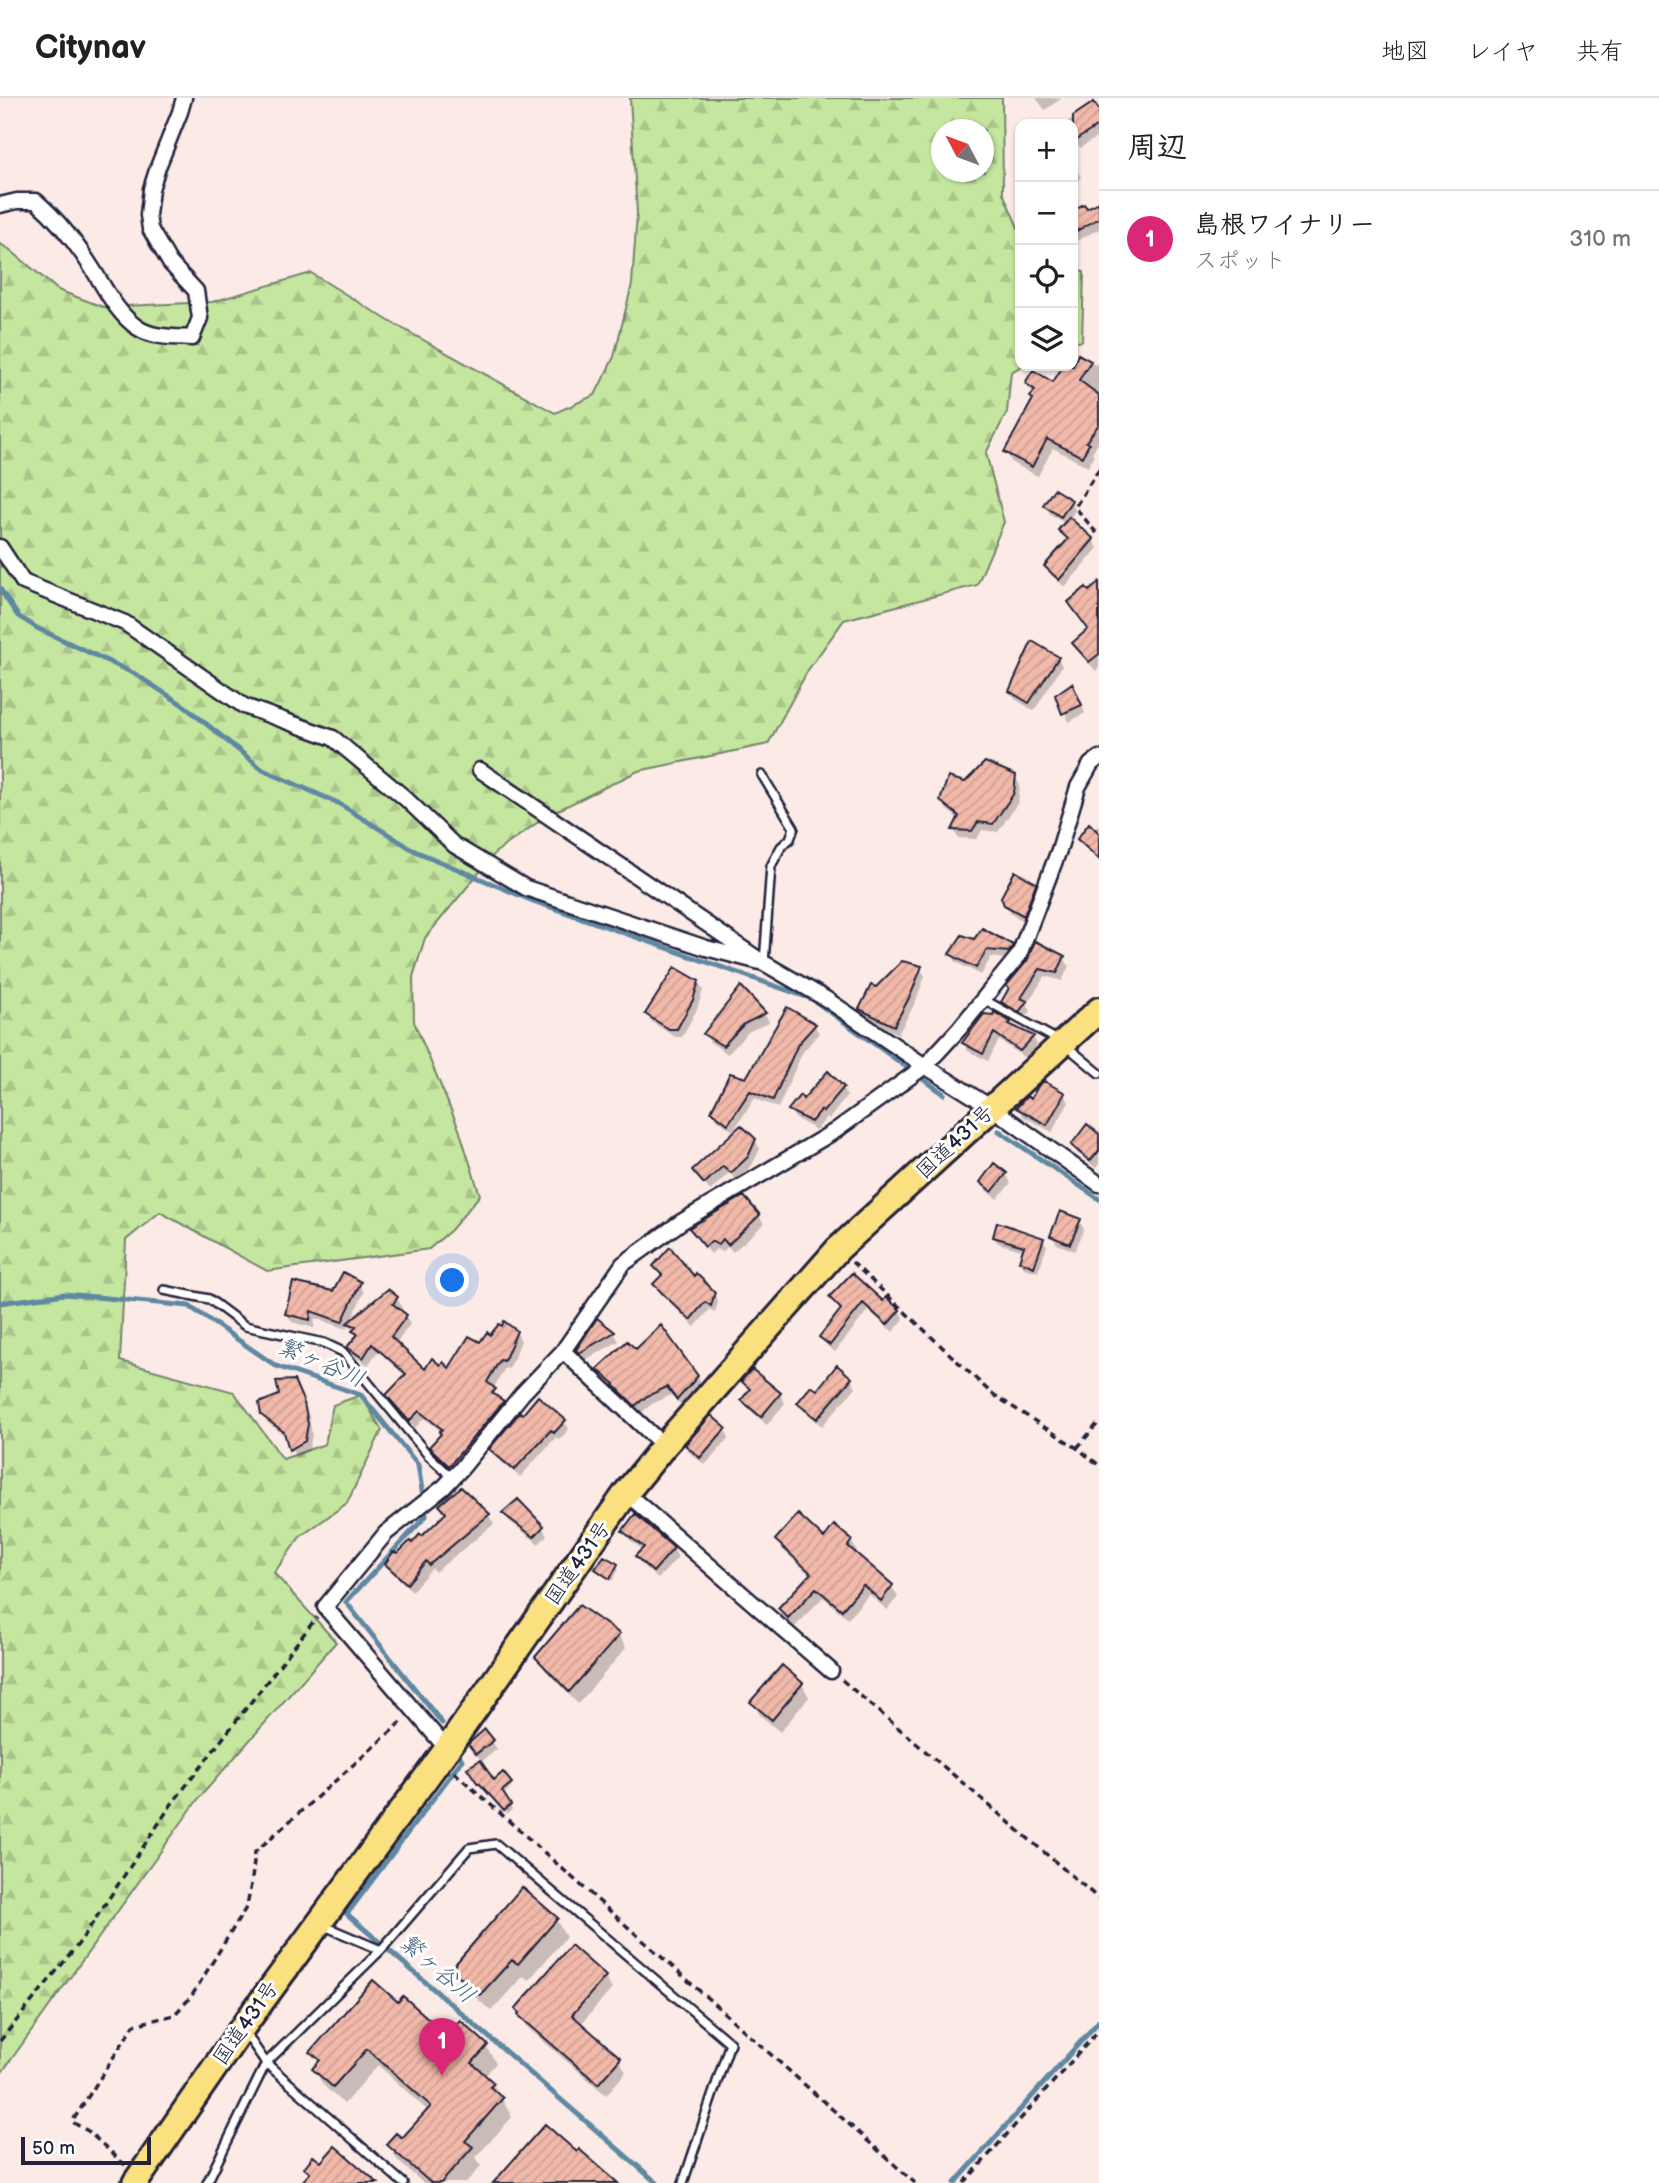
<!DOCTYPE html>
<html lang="ja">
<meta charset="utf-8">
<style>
:root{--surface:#fff;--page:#f6f6f6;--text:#202124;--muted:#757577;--line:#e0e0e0;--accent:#db2777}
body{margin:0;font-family:"Balsamiq Sans","Klee One",sans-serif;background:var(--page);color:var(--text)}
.controls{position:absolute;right:21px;top:21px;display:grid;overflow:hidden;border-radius:14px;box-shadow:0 2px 5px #0004}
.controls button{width:63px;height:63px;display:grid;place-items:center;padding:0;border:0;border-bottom:2px solid var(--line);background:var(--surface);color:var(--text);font:35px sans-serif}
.compass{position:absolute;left:931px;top:21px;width:63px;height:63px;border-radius:50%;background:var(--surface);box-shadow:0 2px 5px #0004;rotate:311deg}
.scale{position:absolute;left:21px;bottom:18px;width:130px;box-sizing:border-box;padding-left:7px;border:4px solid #22223b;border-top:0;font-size:19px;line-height:24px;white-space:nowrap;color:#22223b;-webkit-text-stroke:5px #fff;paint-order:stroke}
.you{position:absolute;left:453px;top:1183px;width:24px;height:24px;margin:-18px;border:5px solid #fff;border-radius:50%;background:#1a73e8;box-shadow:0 0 0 10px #1a73e833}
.badge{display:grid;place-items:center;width:46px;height:46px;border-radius:50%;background:var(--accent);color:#fff;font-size:23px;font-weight:700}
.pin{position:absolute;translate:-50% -58px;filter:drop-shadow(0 2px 4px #0008)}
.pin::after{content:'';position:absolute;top:37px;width:24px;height:21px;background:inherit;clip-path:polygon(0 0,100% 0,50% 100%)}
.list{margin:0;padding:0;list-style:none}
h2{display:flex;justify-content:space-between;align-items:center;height:91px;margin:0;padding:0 28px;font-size:30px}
h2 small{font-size:23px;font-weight:400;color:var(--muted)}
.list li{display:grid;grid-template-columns:46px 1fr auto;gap:21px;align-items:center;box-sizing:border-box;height:98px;padding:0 28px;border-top:2px solid var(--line)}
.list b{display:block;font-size:26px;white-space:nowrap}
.list p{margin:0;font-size:23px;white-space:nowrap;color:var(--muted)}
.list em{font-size:23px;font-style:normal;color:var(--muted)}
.icon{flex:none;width:38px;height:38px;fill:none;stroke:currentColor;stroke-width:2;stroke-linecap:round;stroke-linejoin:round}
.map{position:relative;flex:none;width:1099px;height:2085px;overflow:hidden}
header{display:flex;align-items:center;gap:42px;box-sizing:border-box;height:98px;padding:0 35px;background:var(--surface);border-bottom:2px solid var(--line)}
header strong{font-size:33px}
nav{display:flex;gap:38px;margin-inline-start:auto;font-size:24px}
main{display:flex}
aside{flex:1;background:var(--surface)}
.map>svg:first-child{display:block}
</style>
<header>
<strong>Citynav</strong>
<nav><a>地図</a><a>レイヤ</a><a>共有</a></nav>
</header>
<main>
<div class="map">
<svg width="1099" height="2085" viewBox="0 0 1099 2085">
<defs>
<pattern id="forest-firs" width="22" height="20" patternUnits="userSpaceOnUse" patternTransform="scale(1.75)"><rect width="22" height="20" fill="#c5e69f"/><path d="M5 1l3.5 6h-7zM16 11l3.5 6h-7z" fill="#a9c58a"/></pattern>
<pattern id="building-hatch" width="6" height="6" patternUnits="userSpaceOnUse" patternTransform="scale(1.75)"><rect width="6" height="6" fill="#f2b9aa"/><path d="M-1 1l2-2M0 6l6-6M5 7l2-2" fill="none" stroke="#cf9f93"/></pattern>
</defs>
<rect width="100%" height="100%" fill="#fbeae6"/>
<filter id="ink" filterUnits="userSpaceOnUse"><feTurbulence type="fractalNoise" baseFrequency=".0143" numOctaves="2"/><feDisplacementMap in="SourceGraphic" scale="14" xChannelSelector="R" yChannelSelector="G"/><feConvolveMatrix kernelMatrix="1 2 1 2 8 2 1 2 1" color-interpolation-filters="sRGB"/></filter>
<g filter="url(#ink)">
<path fill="url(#forest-firs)" stroke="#74846d" stroke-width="2" fill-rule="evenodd" d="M 630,0 L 1002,0 L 1003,95 L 1020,134 L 1022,268 L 1011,274 L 1007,314 L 986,355 L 1004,424 L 977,487 L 844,522 L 808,572 L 768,646 L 638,673 L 548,717 L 496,754 L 425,840 L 413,879 L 414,924 L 459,1031 L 480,1097 L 451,1132 L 429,1151 L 267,1173 L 160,1114 L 126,1142 L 120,1263 L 234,1294 L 283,1361 L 325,1346 L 333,1307 L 361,1297 L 382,1332 L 347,1405 L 300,1439 L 274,1475 L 336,1544 L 199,1700 L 0,1977 L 0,146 L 9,151 L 58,192 L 103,209 L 212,204 L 311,175 L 389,223 L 555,315 L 595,297 L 614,259 L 632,186 L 637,115 ZM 942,32 L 984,32 L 984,74 L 942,74 Z
M 1073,172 L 1084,174 L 1082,243 L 1073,245 Z"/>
<path fill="#0003" d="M 1036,0 L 1062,0 L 1045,12 Z
M 1094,7 L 1099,15 L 1099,38 L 1080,50 L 1073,38 L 1073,26 L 1065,25 Z
M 1073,67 L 1081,79 L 1073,88 Z
M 1083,108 L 1086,113 L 1099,112 L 1099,131 L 1073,145 L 1073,114 Z
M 1079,258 L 1095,267 L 1099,264 L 1099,344 L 1092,354 L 1094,357 L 1088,369 L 1053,350 L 1038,378 L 1012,365 L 1006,354 L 1034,303 L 1033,296 L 1027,285 L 1053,286 L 1065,268 L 1073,269 Z
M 1071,403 L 1075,412 L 1069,422 L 1093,442 L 1098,450 L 1065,489 L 1051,477 L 1046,469 L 1068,443 L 1060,433 L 1066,426 L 1050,416 L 1046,407 Z
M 1099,486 L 1099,569 L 1096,573 L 1080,555 L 1074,546 L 1089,532 L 1089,495 Z
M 1058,560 L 1062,568 L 1034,613 L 1015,601 L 1011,593 Z
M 1076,596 L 1085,615 L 1069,624 L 1058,597 Z
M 1015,679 L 1020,687 L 1018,704 L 998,734 L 982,732 L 977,741 L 958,740 L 954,732 L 959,721 L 947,712 L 942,703 L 966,686 Z
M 1099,727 L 1099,763 L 1084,749 L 1079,741 Z
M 1035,786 L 1040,795 L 1028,825 L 1011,816 L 1006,807 Z
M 1011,848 L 1016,856 L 1013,862 L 991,859 L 981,877 L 956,864 L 952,856 Z
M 1064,860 L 1069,868 L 1062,883 L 1045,878 L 1027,906 L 1031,913 L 1024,921 L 1008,912 L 1003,904 L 1028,864 Z
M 920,870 L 925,878 L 915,905 L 898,936 L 866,919 L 861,911 L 876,891 Z
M 698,884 L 703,892 L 697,911 L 682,939 L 675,939 L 652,924 L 647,916 Z
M 741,891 L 765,916 L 769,924 L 748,934 L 728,956 L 710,944 L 705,936 Z
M 995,917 L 1010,925 L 1013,930 L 1033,939 L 1037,947 L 1025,960 L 999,942 L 988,963 L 968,953 L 964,945 Z
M 814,927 L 819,935 L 802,955 L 778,1010 L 755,1000 L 733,1033 L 718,1022 L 713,1013 L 747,982 Z
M 842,990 L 847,998 L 829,1021 L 827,1019 L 816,1032 L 795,1020 L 790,1012 L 803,1004 Z
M 1064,996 L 1069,1004 L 1052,1034 L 1023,1018 L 1018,1010 L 1032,1003 Z
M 1099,1038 L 1099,1066 L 1096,1070 L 1077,1055 L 1073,1047 Z
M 755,1042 L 760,1051 L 752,1067 L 737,1082 L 729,1075 L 710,1093 L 694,1072 Z
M 1006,1076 L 1011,1085 L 997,1101 L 986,1092 L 982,1084 Z
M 759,1118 L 764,1126 L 733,1154 L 728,1148 L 723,1154 L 716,1151 L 711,1156 L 691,1131 Z
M 1079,1123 L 1084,1131 L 1075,1153 L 1057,1146 L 1052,1138 Z
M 994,1139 L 1043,1141 L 1047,1148 L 1038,1174 L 1024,1170 L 1021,1163 L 1024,1153 L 998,1145 Z
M 655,1168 L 694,1181 L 713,1195 L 718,1204 L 715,1215 L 710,1211 L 695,1229 L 660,1195 L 656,1186 L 662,1179 Z
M 359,1186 L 364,1194 L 347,1231 L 315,1220 L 314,1230 L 292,1224 L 287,1216 Z
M 388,1193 L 397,1200 L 402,1209 L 399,1213 L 406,1218 L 410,1226 L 396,1246 L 425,1274 L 450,1273 L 491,1239 L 516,1234 L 521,1243 L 509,1271 L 505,1270 L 493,1291 L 507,1312 L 455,1375 L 436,1357 L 431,1349 L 443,1337 L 442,1334 L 424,1320 L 415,1330 L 388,1297 L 406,1279 L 378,1253 L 368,1267 L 353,1257 L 349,1249 L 358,1239 L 349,1226 Z
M 831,1200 L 883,1206 L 899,1213 L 904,1221 L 893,1234 L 868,1212 L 835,1254 L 826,1247 L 821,1239 L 841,1213 Z
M 598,1223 L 614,1235 L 619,1243 L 585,1262 L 578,1252 Z
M 636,1253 L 697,1278 L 702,1287 L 682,1309 L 673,1296 L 652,1306 L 641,1315 L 604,1280 L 599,1272 Z
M 752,1273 L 780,1297 L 785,1305 L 767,1327 L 748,1310 L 743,1302 L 750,1293 L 743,1283 Z
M 851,1281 L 856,1289 L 822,1328 L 804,1313 L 799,1305 L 817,1294 Z
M 298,1293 L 308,1315 L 312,1336 L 309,1352 L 296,1360 L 288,1340 L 268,1325 L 262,1317 Z
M 564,1323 L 569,1331 L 559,1342 L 556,1339 L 520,1379 L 496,1360 L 492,1351 Z
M 724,1331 L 729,1339 L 705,1367 L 691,1356 L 687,1347 Z
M 461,1391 L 489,1418 L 494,1426 L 435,1474 L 432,1470 L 412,1493 L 392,1474 L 387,1466 L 421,1441 L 447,1416 Z
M 504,1415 L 542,1429 L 547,1437 L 539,1446 L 509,1423 Z
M 624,1433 L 673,1451 L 678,1459 L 658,1481 L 642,1467 L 637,1459 L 643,1452 L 629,1441 Z
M 777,1442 L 851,1443 L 857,1453 L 855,1456 L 892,1489 L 898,1499 L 887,1512 L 869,1496 L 848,1521 L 823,1499 L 795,1529 L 786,1521 L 780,1510 L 811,1478 L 783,1452 Z
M 617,1468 L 619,1471 L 612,1483 L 599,1475 L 597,1471 Z
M 579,1510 L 619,1538 L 626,1550 L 578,1606 L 545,1572 L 537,1559 Z
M 802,1586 L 809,1599 L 780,1634 L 760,1617 L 753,1604 Z
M 485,1633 L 497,1651 L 480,1665 L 494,1685 L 510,1686 L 512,1689 L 502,1697 L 512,1712 L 507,1716 L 482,1687 L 481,1688 L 469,1671 L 481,1662 L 475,1655 Z
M 556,1821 L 566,1839 L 529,1882 L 523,1878 L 491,1913 L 463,1888 L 453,1871 Z
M 605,1879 L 612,1891 L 580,1927 L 619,1962 L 626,1974 L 606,1997 L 527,1929 L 517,1911 Z
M 398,1906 L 447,1940 L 486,1948 L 496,1965 L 485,1978 L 493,1986 L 512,2019 L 476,2059 L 481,2068 L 466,2085 L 423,2085 L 398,2063 L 388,2046 L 402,2043 L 428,2013 L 378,1967 L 344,2006 L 324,1988 L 314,1971 L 319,1965 L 313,1954 Z"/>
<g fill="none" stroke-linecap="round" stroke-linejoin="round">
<path stroke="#5e88a3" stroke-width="5" d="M 0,491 L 18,518 L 37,530 L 135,576 L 183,607 L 263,672 L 338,705 L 415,753 L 533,803 L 812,901 L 944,996
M 999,1033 L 1099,1101
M 0,1205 L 65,1196 L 189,1208 L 276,1268 L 361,1297 L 418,1367 L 426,1418 L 346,1504 L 442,1625
M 458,1654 L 462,1662 L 347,1816 L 657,2085
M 955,2085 L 1099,1923"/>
</g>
<path fill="url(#building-hatch)" stroke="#22223b" stroke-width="2" d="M 1094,4 L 1099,12 L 1099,27 L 1073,44 L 1073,18 Z
M 1099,104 L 1099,120 L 1073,135 L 1073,112 L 1084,106 L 1087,110 Z
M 1078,256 L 1091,263 L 1079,282 L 1099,297 L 1099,326 L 1086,344 L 1089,346 L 1082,359 L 1047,341 L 1032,369 L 1004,354 L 1033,301 L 1030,299 L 1035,292 L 1025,285 L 1033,272 L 1053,284 L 1063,268 L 1073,268 Z
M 1054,391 L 1072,402 L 1061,419 L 1043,407 Z
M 1069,419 L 1094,441 L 1059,482 L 1044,468 L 1068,441 L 1058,432 Z
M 1099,484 L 1099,556 L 1089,564 L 1072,545 L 1088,531 L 1068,504 L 1086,489 L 1089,493 Z
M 1032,543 L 1059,559 L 1029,605 L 1009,593 Z
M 1072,585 L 1082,607 L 1062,616 L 1055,597 Z
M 985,664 L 1016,677 L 1014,695 L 993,726 L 978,724 L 972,733 L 952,732 L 959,718 L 940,703 L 948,679 L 965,684 Z
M 1089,725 L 1099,735 L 1099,761 L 1077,741 Z
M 1015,773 L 1036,785 L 1024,818 L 1004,807 L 1001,799 Z
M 982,830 L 1013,847 L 1009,854 L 987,852 L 976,870 L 949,856 L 962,837 L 974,841 Z
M 1035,843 L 1065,858 L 1057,875 L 1040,871 L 1021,900 L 1027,903 L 1019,914 L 1001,904 L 1009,890 L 1006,888 L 1027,863 Z
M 902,863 L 922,868 L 911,896 L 894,928 L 859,911 L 871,887 L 876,889 Z
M 675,869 L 699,883 L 693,902 L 677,931 L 669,931 L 645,916 Z
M 741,888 L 766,915 L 744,926 L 723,948 L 703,936 Z
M 787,909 L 816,926 L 798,946 L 773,1002 L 750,993 L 728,1026 L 711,1013 L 730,975 L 746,980 Z
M 994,914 L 1011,924 L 1009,926 L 1034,938 L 1020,953 L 994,935 L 983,956 L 962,945 L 984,916 L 993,917 Z
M 828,973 L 844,989 L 823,1014 L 821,1012 L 811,1024 L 788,1012 L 800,997 L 803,1001 Z
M 1044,983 L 1065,995 L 1047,1027 L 1016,1010 L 1027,998 L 1031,1001 L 1038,988 Z
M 1087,1026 L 1099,1036 L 1099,1053 L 1090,1063 L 1071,1047 Z
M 741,1027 L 756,1041 L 748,1059 L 731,1075 L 723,1068 L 704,1086 L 692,1072 Z
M 994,1065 L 1007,1075 L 992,1094 L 980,1084 Z
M 744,1098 L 760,1117 L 728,1147 L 723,1141 L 718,1147 L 711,1143 L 705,1149 L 689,1130 Z
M 1060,1113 L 1081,1121 L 1070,1146 L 1050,1138 Z
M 997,1124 L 1044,1140 L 1034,1169 L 1019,1163 L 1024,1148 L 993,1139 Z
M 670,1149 L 694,1178 L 696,1175 L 715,1194 L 711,1208 L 705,1204 L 690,1222 L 653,1186 L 662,1177 L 653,1168 Z
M 343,1174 L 361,1184 L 342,1224 L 311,1213 L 310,1222 L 285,1216 L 293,1184 L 333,1193 Z
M 852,1175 L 883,1203 L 886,1199 L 900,1212 L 887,1227 L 863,1205 L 830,1247 L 819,1239 L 841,1211 L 829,1199 Z
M 388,1191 L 398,1199 L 393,1206 L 407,1217 L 391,1239 L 425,1271 L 432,1260 L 440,1267 L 443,1264 L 449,1270 L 469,1238 L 480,1244 L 487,1234 L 490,1237 L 499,1226 L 502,1228 L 504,1223 L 517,1233 L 504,1263 L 500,1262 L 487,1284 L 496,1291 L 492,1295 L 504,1303 L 449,1368 L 429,1349 L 441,1336 L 439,1334 L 442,1331 L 419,1313 L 409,1323 L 386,1297 L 406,1276 L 372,1246 L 363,1260 L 347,1249 L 358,1236 L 352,1233 L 356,1228 L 347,1225 Z
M 597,1220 L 615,1234 L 579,1255 L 576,1252 Z
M 661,1227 L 698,1278 L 677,1302 L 667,1289 L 647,1298 L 635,1308 L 614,1287 L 615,1286 L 597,1271 L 627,1243 L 636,1251 Z
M 837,1267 L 852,1280 L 817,1321 L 797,1305 L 811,1288 L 817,1292 Z
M 752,1271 L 781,1295 L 761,1319 L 741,1302 L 750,1291 L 741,1283 Z
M 294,1282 L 304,1305 L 308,1326 L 305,1343 L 289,1352 L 284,1334 L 261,1317 L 259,1305 L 279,1297 L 276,1283 Z
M 538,1298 L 566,1322 L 554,1335 L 551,1332 L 514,1372 L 489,1351 L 520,1314 L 523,1316 Z
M 711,1317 L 726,1330 L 700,1360 L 685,1347 Z
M 461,1389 L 490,1416 L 429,1467 L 426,1463 L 407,1486 L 385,1466 L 393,1454 L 398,1455 L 410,1443 L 412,1445 L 420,1436 L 422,1438 L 446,1415 L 439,1407 Z
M 518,1401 L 544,1428 L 534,1439 L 502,1415 Z
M 635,1416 L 674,1450 L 653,1474 L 635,1458 L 644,1449 L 622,1433 Z
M 798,1416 L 824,1440 L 834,1427 L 852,1442 L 848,1448 L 893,1487 L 881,1503 L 863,1487 L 842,1512 L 816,1490 L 788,1520 L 778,1510 L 811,1475 L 775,1442 Z
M 604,1458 L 618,1466 L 610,1481 L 595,1471 Z
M 579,1507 L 620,1536 L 569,1594 L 535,1559 Z
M 782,1567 L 803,1585 L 772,1622 L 750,1604 Z
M 485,1631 L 494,1642 L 476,1656 L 468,1646 Z
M 480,1662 L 494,1682 L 503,1674 L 512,1685 L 502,1693 L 511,1707 L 504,1713 L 479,1685 L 478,1686 L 467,1670 Z
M 522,1789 L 558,1820 L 518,1866 L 512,1862 L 480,1897 L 451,1871 Z
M 571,1847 L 606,1878 L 572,1917 L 621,1960 L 598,1986 L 518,1917 L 519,1915 L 515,1911 Z
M 373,1882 L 398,1904 L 403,1898 L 447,1937 L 460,1922 L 488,1947 L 472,1965 L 494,1985 L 490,1989 L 503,2000 L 465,2043 L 473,2049 L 441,2085 L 431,2085 L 386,2046 L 396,2035 L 402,2040 L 431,2008 L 367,1951 L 333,1989 L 312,1971 L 320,1962 L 310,1954 Z
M 545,2026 L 577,2054 L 579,2051 L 618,2085 L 493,2085 Z
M 335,2048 L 378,2085 L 301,2085 L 310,2075 L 304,2070 L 313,2058 L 321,2064 Z"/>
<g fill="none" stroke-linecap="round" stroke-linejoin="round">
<defs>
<path id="lane" d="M 762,677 L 794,730 L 790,741 L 781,749 L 771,768 L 764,865
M 983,901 L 1063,945 L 1099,975
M 164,1192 L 209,1201 L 245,1228 L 324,1245 L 343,1254 L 428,1357 L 453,1380
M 322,1827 L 381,1852
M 244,1933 L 266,1965 L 403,2085
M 207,2085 L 266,1965 L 381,1852 L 469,1750 L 496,1746 L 730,1945 L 683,2085"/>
<path id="street" d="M 0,107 L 17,103 L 36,103 C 58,122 76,145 92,170 C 105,190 117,216 138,230 C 153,240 175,239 192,240 L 200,220 L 196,193 L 170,165 L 150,131 L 148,117 L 151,91 L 158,69 L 180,14 L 184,0
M 0,449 L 23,484 L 125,525 L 244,608 L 333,640 L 405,700 L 454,747 L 526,790 L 706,850 L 764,865
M 480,672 L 764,865 L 826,901 L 925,968 L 992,1010 L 1099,1086
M 563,1253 L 664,1348
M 626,1395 L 831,1573
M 447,1651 L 325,1509 L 386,1435 L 444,1389 L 461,1371 L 522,1296 L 563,1253 L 623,1166 L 681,1124 L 835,1033 L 925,968 L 959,931 L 1019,857 L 1059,752 L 1078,689 L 1091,666 L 1099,660"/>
<path id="highway" d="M 135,2085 L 242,1930 L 447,1651 L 626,1395 L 664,1348 L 838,1151 L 1099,912"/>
</defs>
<use href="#lane" stroke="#22223b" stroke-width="12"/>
<use href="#street" stroke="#22223b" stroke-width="19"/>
<use href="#highway" stroke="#22223b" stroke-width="30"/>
<path stroke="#22223b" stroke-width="3.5" stroke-dasharray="7 5" stroke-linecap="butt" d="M 1099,371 L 1075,409 L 1099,438
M 852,1164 L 991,1295 L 1077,1350 L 1099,1367
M 1077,1350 L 1099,1324
M 842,1582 L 1099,1801
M 454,1674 L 915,2085
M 0,1943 L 80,1844 L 171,1707 L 317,1519
M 125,2067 L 88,2033 L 72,2024 L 134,1927 L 174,1917 L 191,1899 L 247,1808 L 252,1781 L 255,1754 L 405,1621
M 964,2085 L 1099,1932"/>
<use href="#lane" stroke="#fff" stroke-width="7"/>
<use href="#street" stroke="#fff" stroke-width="14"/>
<use href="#highway" stroke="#fbe080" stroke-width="24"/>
</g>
</g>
<g text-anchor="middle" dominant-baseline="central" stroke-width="6" stroke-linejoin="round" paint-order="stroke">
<g font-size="21" fill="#22223b" stroke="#fff">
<text transform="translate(955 1044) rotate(-43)">国道431号</text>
<text transform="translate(578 1465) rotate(-55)">国道431号</text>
<text transform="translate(246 1925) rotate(-55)">国道431号</text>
</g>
<g font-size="23" font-style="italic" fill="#455e78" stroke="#fff">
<text transform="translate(321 1265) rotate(23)">繁ヶ谷川</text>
<text transform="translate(437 1871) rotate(41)">繁ヶ谷川</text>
</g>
</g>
</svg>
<div class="controls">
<button>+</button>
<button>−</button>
<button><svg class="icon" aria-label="locate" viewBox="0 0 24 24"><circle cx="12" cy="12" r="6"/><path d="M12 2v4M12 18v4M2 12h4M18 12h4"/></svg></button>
<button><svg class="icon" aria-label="layers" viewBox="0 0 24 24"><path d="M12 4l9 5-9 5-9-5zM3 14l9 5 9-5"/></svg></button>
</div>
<svg class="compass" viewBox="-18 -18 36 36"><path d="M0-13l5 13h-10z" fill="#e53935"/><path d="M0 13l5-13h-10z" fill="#757577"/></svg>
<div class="scale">50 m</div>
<div class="you"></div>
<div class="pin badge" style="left:442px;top:1978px">1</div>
</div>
<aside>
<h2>周辺<small></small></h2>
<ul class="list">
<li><span class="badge">1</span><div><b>島根ワイナリー</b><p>スポット</p></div><em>310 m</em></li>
</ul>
</aside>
</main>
